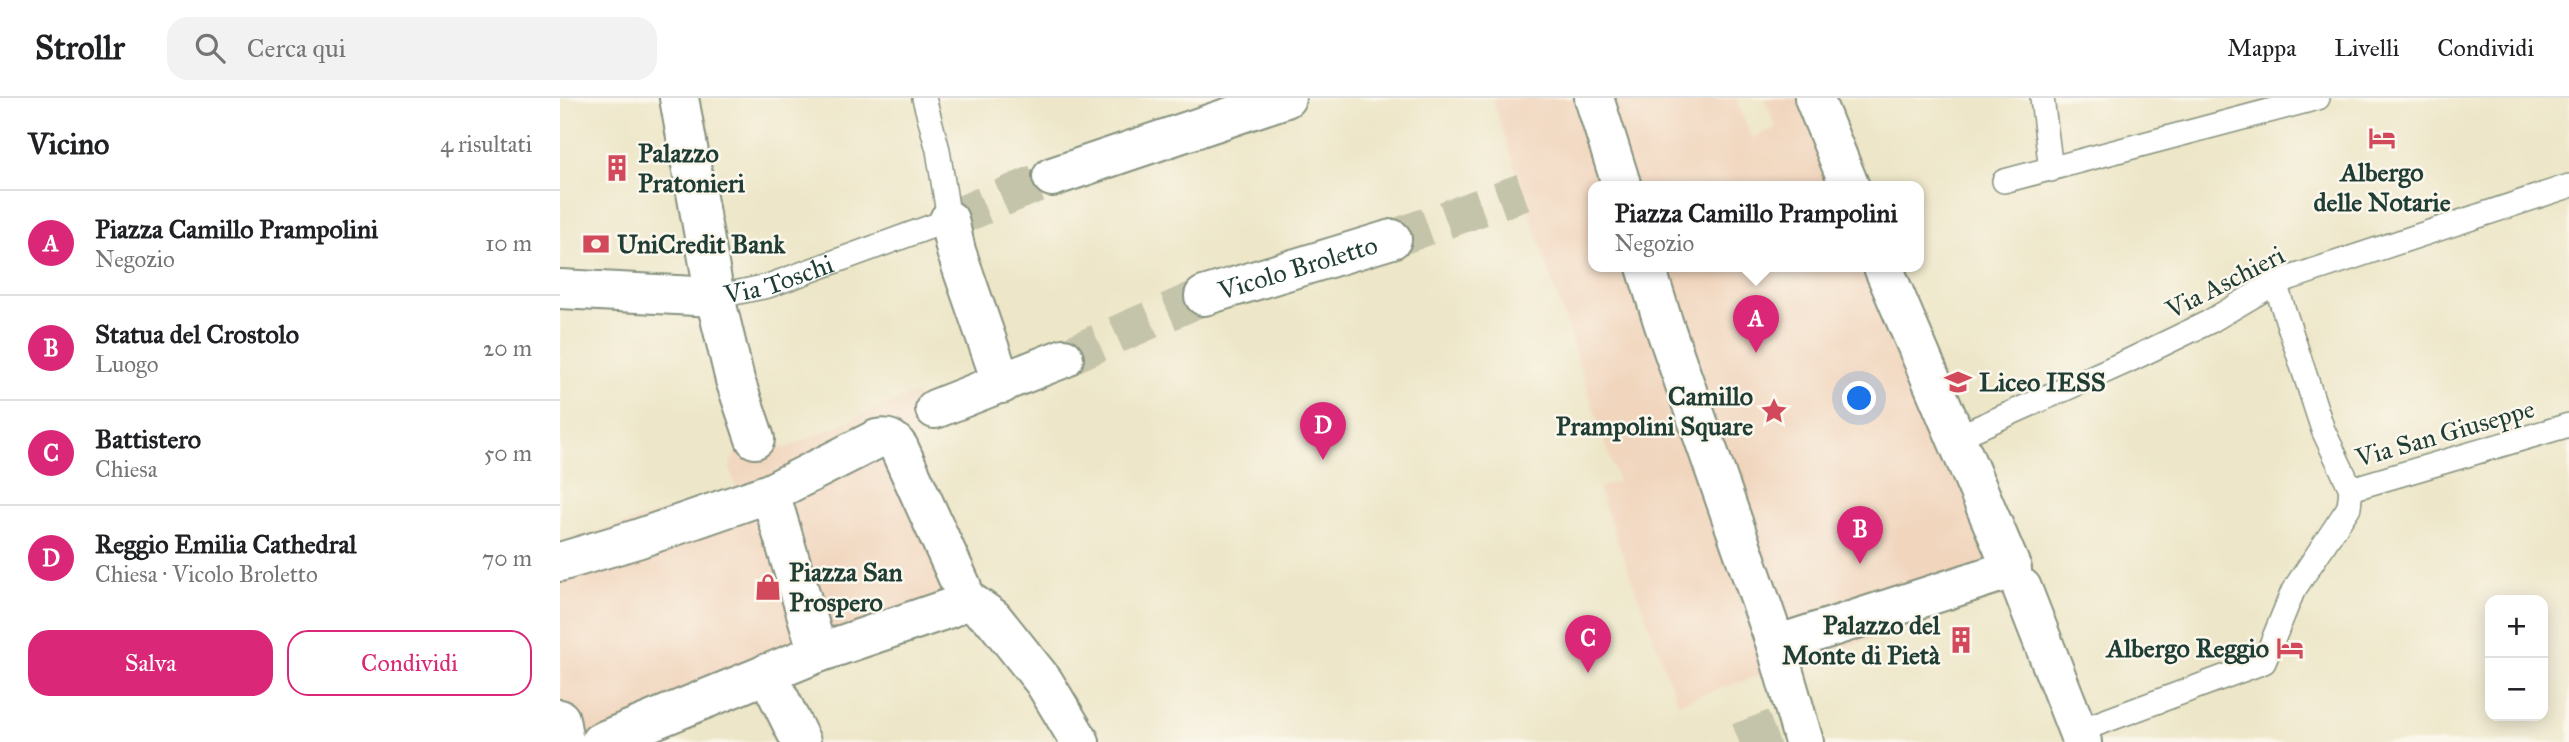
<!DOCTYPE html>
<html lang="it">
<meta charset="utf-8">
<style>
:root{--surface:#fff;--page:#f2f2f2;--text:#202124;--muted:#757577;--line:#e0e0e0;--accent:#db2777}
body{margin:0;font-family:"IM FELL Great Primer",serif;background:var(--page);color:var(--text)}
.controls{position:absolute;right:21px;bottom:21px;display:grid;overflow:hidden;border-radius:14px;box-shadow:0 4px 18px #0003}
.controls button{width:63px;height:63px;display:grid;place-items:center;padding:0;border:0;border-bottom:2px solid var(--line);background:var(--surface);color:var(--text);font:35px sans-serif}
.you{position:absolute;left:1300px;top:301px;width:24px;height:24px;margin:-18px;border:5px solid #fff;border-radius:50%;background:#1a73e8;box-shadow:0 0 0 10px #1a73e833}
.badge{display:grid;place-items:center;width:46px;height:46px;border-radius:50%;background:var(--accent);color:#fff;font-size:23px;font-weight:700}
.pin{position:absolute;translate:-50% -58px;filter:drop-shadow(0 2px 4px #0008)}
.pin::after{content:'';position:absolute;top:37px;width:24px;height:21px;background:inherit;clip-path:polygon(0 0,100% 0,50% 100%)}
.popup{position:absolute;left:1028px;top:83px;width:336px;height:91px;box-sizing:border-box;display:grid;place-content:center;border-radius:14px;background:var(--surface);filter:drop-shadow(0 2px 5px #0005);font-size:23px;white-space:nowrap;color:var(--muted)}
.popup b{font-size:26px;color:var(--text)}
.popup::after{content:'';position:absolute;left:50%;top:100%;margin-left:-14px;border:14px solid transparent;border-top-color:var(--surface)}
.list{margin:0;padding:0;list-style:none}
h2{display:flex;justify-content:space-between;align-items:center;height:91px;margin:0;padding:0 28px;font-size:30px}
h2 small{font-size:23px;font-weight:400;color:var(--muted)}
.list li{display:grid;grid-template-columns:46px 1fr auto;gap:21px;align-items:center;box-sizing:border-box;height:105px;padding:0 28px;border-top:2px solid var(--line)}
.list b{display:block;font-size:26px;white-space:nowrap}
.list p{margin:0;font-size:23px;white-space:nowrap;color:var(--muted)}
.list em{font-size:23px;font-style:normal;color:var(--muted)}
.actions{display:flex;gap:14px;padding:21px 28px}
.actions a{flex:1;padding:16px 0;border:2px solid var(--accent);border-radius:21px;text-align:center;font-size:24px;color:var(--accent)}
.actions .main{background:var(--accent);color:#fff}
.icon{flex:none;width:38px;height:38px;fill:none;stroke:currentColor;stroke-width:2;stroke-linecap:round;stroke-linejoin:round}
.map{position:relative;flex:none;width:2009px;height:644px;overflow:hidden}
header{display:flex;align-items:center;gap:42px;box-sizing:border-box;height:98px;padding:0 35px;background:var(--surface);border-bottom:2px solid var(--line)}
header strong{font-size:33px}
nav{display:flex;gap:38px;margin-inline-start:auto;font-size:24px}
.search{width:490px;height:63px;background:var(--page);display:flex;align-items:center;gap:18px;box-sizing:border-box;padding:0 24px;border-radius:21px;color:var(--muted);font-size:26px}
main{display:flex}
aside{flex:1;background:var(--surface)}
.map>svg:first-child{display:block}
</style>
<header>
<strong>Strollr</strong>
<div class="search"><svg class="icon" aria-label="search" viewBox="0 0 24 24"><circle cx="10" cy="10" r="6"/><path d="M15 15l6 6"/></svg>Cerca qui</div>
<nav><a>Mappa</a><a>Livelli</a><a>Condividi</a></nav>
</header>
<main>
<aside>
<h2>Vicino<small>4 risultati</small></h2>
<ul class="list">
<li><span class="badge">A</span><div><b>Piazza Camillo Prampolini</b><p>Negozio</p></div><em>10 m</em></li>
<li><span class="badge">B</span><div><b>Statua del Crostolo</b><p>Luogo</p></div><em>20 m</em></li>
<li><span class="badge">C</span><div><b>Battistero</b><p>Chiesa</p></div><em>50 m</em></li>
<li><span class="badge">D</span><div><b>Reggio Emilia Cathedral</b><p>Chiesa · Vicolo Broletto</p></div><em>70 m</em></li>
</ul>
<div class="actions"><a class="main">Salva</a><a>Condividi</a></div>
</aside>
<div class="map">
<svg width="2009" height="644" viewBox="0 0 2009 644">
<rect width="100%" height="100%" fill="#fbf7ec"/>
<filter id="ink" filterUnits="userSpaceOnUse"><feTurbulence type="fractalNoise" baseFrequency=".0143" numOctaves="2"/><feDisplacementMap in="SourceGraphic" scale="14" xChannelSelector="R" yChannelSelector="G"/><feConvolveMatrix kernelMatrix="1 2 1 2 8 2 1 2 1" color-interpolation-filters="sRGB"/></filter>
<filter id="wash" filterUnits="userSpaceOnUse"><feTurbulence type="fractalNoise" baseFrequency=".00686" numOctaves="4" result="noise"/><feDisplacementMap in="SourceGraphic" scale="28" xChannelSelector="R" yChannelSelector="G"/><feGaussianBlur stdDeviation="1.57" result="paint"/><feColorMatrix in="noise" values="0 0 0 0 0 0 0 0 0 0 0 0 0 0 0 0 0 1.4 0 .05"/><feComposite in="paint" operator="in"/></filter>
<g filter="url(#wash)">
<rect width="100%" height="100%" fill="#ede6c8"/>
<path fill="#f1d5bd" d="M 932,0 L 1181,0 L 1176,2 L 1192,40 L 1216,30 L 1205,0 L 1274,0 L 1307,89 L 1033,89 L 1033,169 L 1339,169 L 1462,490 L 1118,605 L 1038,390 L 1058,384 Z
M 353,296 L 369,302 L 373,327 L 367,335 L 352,342 L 433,520 L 213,587 L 0,644 L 0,445 L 177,393 L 170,371 L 171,364 L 176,353 L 188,344 L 207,343 L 220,351 L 228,349 Z"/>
</g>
<g filter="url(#ink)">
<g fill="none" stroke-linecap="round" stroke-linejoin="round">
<path stroke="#c4c4aa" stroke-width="38" stroke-dasharray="38 19" stroke-linecap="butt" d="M 389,122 L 492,79
M 832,141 L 963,94
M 504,260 L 644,198
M 1179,644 L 1226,626"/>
<defs>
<g id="lane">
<path d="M 1482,0 L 1491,72"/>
<path d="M 1444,83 L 1758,0"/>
<path d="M 1715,185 L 1763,332 L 1791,391"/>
<path id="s1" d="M 155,199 L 208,188 L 389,122 L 378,52 L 364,0"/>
<path d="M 1395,340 L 1568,263 L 1649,224 L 1715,185 L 2009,88"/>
<path d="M 1791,391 L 2009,327"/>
<path d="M 1518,633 L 1704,564 L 1733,493 L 1789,409 L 1791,391"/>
</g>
<g id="street">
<path d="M 119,0 L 155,199 L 175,282 L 195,341"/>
<path d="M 1034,0 L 1062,89"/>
<path d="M 1254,0 L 1290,89"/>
<path d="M 492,79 L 726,0"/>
<path d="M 389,122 L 396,153 L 442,286"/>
<path d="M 1086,169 L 1103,224 L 1216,547 L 1244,644"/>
<path d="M 0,191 L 155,199"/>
<path id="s2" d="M 644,198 L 832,141"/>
<path d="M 375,311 L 504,260"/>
<path d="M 210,395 L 258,555"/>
<path d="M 0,464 L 77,441 L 210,395 L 317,341 C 328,339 333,341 339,350 L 402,489 C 403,501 401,505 390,510 L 258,555 L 40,644"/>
<path d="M 1462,490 L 1522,644"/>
<path d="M 403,499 L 433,520 L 484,584 L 520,644"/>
<path d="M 1216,547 L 1452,471 L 1323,169"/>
<path d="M 207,575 L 241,644"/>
<path d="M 0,621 L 4,644"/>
</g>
</defs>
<use href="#lane" stroke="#86927e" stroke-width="26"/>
<use href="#street" stroke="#86927e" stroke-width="42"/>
<use href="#lane" stroke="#fff" stroke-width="23"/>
<use href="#street" stroke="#fff" stroke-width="38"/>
</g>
</g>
<defs>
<symbol id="hotel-bare" viewBox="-9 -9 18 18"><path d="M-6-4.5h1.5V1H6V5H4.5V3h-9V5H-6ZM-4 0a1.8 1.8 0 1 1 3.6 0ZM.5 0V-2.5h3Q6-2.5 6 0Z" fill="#d1495b" stroke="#fbf7ec" stroke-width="2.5" paint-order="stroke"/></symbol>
<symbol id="building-bare" viewBox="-9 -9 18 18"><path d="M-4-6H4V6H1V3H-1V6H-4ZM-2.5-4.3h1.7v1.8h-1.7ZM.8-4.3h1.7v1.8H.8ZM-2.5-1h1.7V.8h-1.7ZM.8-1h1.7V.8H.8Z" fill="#d1495b" stroke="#fbf7ec" stroke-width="2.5" paint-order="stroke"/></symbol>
<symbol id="bank-bare" viewBox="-9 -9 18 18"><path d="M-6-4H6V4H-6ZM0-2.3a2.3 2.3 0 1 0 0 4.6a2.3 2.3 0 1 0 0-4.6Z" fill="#d1495b" stroke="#fbf7ec" stroke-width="2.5" paint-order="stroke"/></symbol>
<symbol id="school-bare" viewBox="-9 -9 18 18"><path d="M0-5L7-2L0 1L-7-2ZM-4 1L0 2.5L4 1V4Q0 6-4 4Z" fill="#d1495b" stroke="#fbf7ec" stroke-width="2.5" paint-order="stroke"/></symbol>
<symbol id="sight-bare" viewBox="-9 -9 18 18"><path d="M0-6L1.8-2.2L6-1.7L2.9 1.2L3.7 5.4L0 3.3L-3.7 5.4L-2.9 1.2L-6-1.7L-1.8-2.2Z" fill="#d1495b" stroke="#fbf7ec" stroke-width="2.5" paint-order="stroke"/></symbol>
<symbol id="shop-bare" viewBox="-9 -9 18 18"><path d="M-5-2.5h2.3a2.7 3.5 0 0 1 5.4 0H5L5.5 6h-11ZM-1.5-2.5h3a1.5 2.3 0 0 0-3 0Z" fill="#d1495b" stroke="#fbf7ec" stroke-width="2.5" paint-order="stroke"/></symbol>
</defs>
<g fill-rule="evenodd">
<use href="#hotel-bare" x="1803" y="21" width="38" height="38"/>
<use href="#building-bare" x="38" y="51" width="38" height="38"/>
<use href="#bank-bare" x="17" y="127" width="38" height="38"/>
<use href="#school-bare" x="1379" y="265" width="38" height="38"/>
<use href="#sight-bare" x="1195" y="294" width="38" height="38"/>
<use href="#shop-bare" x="189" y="470" width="38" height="38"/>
<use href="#building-bare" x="1382" y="523" width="38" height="38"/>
<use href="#hotel-bare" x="1711" y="531" width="38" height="38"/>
</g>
<g text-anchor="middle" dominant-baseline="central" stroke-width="5" stroke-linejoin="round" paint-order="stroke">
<g font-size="26" font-weight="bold" fill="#1f3d34" stroke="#fbf7ec" text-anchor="start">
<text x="78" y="55">Palazzo<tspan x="78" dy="30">Pratonieri</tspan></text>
<text x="1822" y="74" text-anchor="middle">Albergo<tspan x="1822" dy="30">delle Notarie</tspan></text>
<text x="57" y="146">UniCredit Bank</text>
<text x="1419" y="284">Liceo IESS</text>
<text x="1193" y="298" text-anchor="end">Camillo<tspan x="1193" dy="30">Prampolini Square</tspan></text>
<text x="229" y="474">Piazza San<tspan x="229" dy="30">Prospero</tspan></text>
<text x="1380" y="527" text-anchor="end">Palazzo del<tspan x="1380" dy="30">Monte di Pietà</tspan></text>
<text x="1709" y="550" text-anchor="end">Albergo Reggio</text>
</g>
<g font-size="26" fill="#1f3d34" stroke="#fbf7ec">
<text stroke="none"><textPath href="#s2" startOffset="98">Vicolo Broletto</textPath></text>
<text stroke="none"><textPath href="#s1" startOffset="66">Via Toschi</textPath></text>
<text transform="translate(1665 184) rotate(-27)">Via Aschieri</text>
<text transform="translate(1885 335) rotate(-16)">Via San Giuseppe</text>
</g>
</g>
</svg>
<div class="controls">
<button>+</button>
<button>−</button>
</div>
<div class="you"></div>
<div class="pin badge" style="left:1196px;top:255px">A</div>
<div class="popup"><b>Piazza Camillo Prampolini</b>Negozio</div>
<div class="pin badge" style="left:1300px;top:466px">B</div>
<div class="pin badge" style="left:1028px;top:575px">C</div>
<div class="pin badge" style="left:763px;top:362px">D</div>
</div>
</main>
